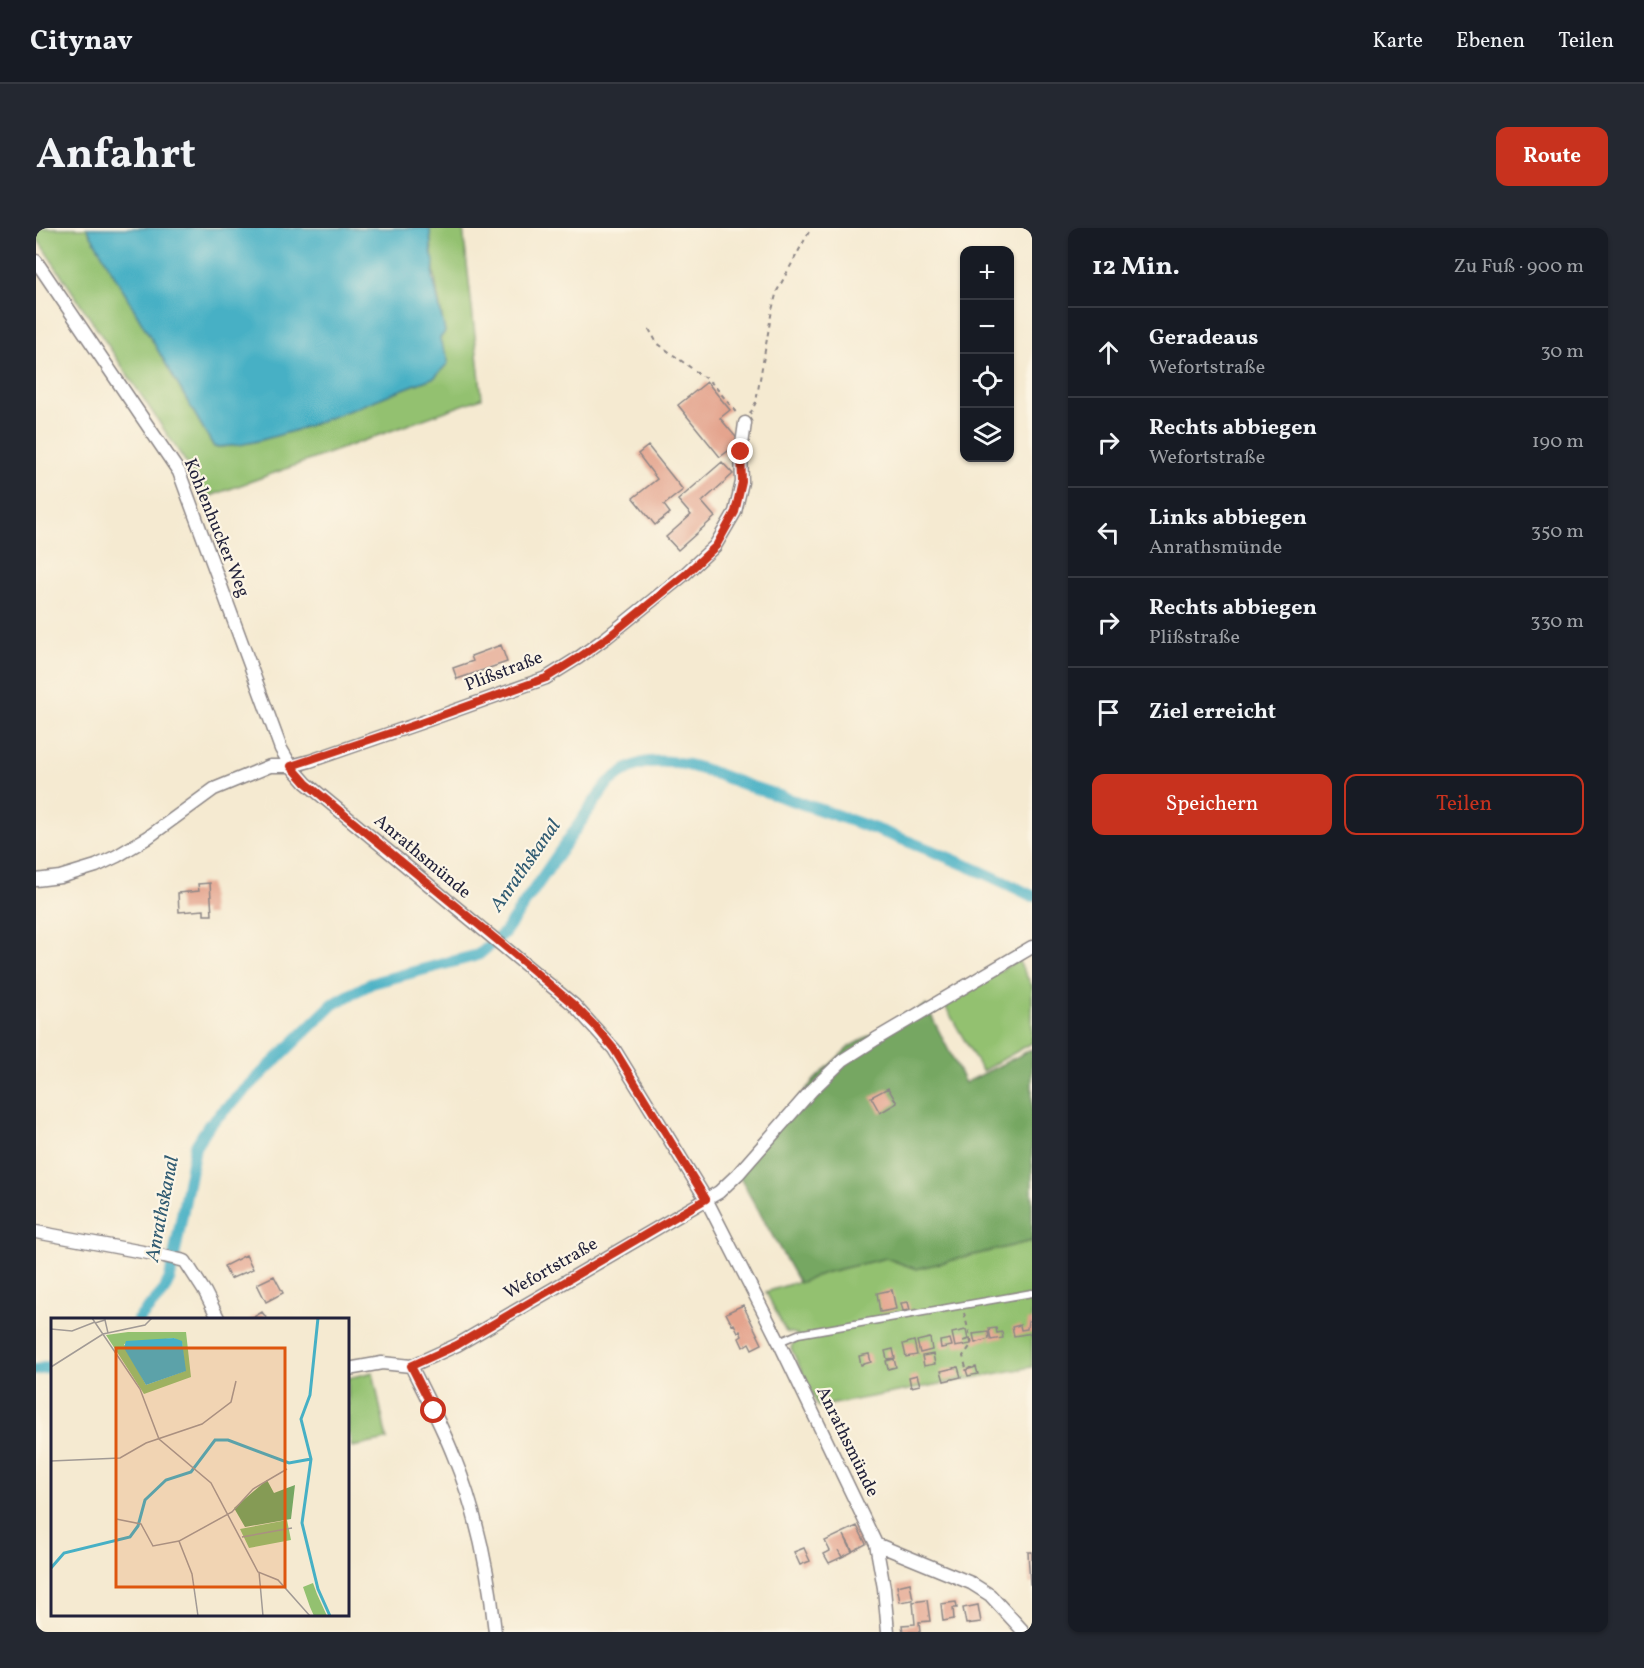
<!DOCTYPE html>
<html lang="de">
<meta charset="utf-8">
<style>
:root{--surface:#171b24;--page:#242831;--text:#f1f3f6;--muted:#9ea1a6;--line:#363941;--accent:#c8321e}
body{margin:0;font-family:Vollkorn,serif;background:var(--page);color:var(--text)}
.controls{position:absolute;right:18px;top:18px;display:grid;overflow:hidden;border-radius:12px;box-shadow:0 2px 4px #0004}
.controls button{width:54px;height:54px;display:grid;place-items:center;padding:0;border:0;border-bottom:2px solid var(--line);background:var(--surface);color:var(--text);font:30px sans-serif}
.stop{position:absolute;width:18px;height:18px;margin:-14px;border:4px solid #c8321e;border-radius:50%;background:#fff}
.stop.end{background:#c8321e;border-color:#fff;box-shadow:0 2px 6px #0008}
.list{margin:0;padding:0;list-style:none}
h2{display:flex;justify-content:space-between;align-items:center;height:78px;margin:0;padding:0 24px;font-size:26px}
h2 small{font-size:20px;font-weight:400;color:var(--muted)}
.list li{display:grid;grid-template-columns:39px 1fr auto;gap:18px;align-items:center;box-sizing:border-box;height:90px;padding:0 24px;border-top:2px solid var(--line)}
.list b{display:block;font-size:22px;white-space:nowrap}
.list p{margin:0;font-size:20px;white-space:nowrap;color:var(--muted)}
.list em{font-size:20px;font-style:normal;color:var(--muted)}
.actions{display:flex;gap:12px;padding:18px 24px}
.actions a{flex:1;padding:14px 0;border:2px solid var(--accent);border-radius:12px;text-align:center;font-size:21px;color:var(--accent)}
.actions .main{background:var(--accent);color:#fff}
.icon{flex:none;width:33px;height:33px;fill:none;stroke:currentColor;stroke-width:2;stroke-linecap:round;stroke-linejoin:round}
.map{position:relative;flex:none;width:996px;height:1404px;overflow:hidden;border-radius:12px}
header{display:flex;align-items:center;gap:36px;box-sizing:border-box;height:84px;padding:0 30px;background:var(--surface);border-bottom:2px solid var(--line)}
header strong{font-size:28px}
nav{display:flex;gap:33px;margin-inline-start:auto;font-size:21px}
.intro{display:flex;align-items:center;justify-content:space-between;box-sizing:border-box;height:144px;padding:0 36px}
h1{margin:0;font-size:42px}
.button{padding:15px 27px;border-radius:12px;background:var(--accent);color:#fff;font-size:21px;font-weight:700}
main{display:flex;gap:36px;padding:0 36px}
aside{flex:1;background:var(--surface);border-radius:12px;box-shadow:0 2px 4px #0004}
.map>svg:first-child{display:block}
</style>
<header>
<strong>Citynav</strong>
<nav><a>Karte</a><a>Ebenen</a><a>Teilen</a></nav>
</header>
<div class="intro"><h1>Anfahrt</h1><a class="button">Route</a></div>
<main>
<div class="map">
<svg width="996" height="1404" viewBox="0 0 996 1404">
<rect width="100%" height="100%" fill="#fcf5e5"/>
<filter id="ink" filterUnits="userSpaceOnUse"><feTurbulence type="fractalNoise" baseFrequency=".0167" numOctaves="2"/><feDisplacementMap in="SourceGraphic" scale="12" xChannelSelector="R" yChannelSelector="G"/><feConvolveMatrix kernelMatrix="1 2 1 2 8 2 1 2 1" color-interpolation-filters="sRGB"/></filter>
<filter id="wash" filterUnits="userSpaceOnUse"><feTurbulence type="fractalNoise" baseFrequency=".008" numOctaves="4" result="noise"/><feDisplacementMap in="SourceGraphic" scale="24" xChannelSelector="R" yChannelSelector="G"/><feGaussianBlur stdDeviation="1.35" result="paint"/><feColorMatrix in="noise" values="0 0 0 0 0 0 0 0 0 0 0 0 0 0 0 0 0 1.4 0 .05"/><feComposite in="paint" operator="in"/></filter>
<g filter="url(#wash)">
<rect width="100%" height="100%" fill="#f5ead1"/>
<path fill="#93c170" stroke="#5a7256" stroke-width="1.5" d="M 0,0 L 51,0 L 178,219 C 207,219 233,210 260,202 C 307,186 352,166 399,149 L 412,135 C 412,125 404,120 404,110 L 409,104 C 401,68 396,36 394,0 L 427,0 L 446,170 L 166,271 L 153,239 L 0,9 Z
M 982,732 L 996,758 L 996,815 L 946,843 L 908,776 Z
M 996,1013 L 996,1139 L 782,1179 L 755,1120 L 761,1106 L 750,1104 L 730,1064 L 788,1045 L 850,1030 L 880,1041 Z
M 337,1144 L 351,1212 L 316,1219 L 312,1201 L 312,1150 Z"/>
<path fill="#76a762" stroke="#4c644e" stroke-width="1.5" d="M 890,777 L 929,855 L 996,821 L 996,1013 L 880,1041 L 850,1030 L 788,1045 L 763,1055 L 699,941 L 780,850 L 814,818 Z"/>
<path fill="#46b0c5" stroke="#346980" stroke-width="1.5" d="M 51,0 L 394,0 L 395,23 L 398,33 L 397,50 L 409,104 L 404,110 C 404,119 412,125 412,135 L 399,149 C 352,166 307,186 260,202 C 233,210 207,219 178,219 Z"/>
<g fill="none" stroke-linecap="round" stroke-linejoin="round">
<path stroke="#46b0c5" stroke-width="12" d="M 102,1092 L 127,1064 L 134,1050 L 159,919 L 173,897 L 297,776 L 336,755 L 442,727 L 468,705 L 570,557 C 583,546 596,536 614,534 C 650,530 686,549 719,560 C 814,591 907,623 996,668
M 0,1142 L 16,1138"/>
</g>
<g id="blocks">
<path fill="#e4a48e" d="M 671,154 L 694,182 L 684,190 L 704,214 L 684,229 L 642,177 Z
M 612,218 L 647,262 L 628,277 L 634,285 L 619,297 L 597,270 L 621,251 L 602,226 Z
M 686,234 L 697,246 L 666,274 L 679,289 L 642,322 L 630,309 L 655,287 L 642,272 Z
M 465,417 L 471,434 L 421,451 L 417,440 L 437,433 L 435,428 Z
M 174,655 L 176,687 L 168,687 L 168,682 L 143,684 L 142,665 L 163,663 L 162,656 Z
M 852,860 L 861,875 L 844,885 L 835,869 Z
M 210,1027 L 217,1041 L 194,1051 L 188,1038 Z
M 238,1048 L 247,1065 L 230,1074 L 221,1056 Z
M 856,1062 L 860,1081 L 844,1084 L 841,1065 Z
M 872,1074 L 874,1082 L 867,1083 L 865,1075 Z
M 707,1077 L 726,1116 L 716,1121 L 713,1115 L 707,1119 L 703,1110 L 706,1108 L 704,1103 L 702,1104 L 698,1096 L 696,1097 L 690,1085 Z
M 226,1084 L 232,1092 L 213,1092 Z
M 996,1092 L 996,1105 L 978,1108 L 976,1099 L 984,1097 L 985,1102 L 991,1101 L 992,1093 Z
M 960,1100 L 961,1105 L 966,1104 L 967,1110 L 955,1112 L 953,1101 Z
M 930,1102 L 932,1111 L 927,1113 L 934,1111 L 935,1116 L 919,1119 L 916,1105 Z
M 952,1104 L 953,1111 L 939,1115 L 937,1106 Z
M 894,1110 L 896,1122 L 884,1125 L 881,1113 Z
M 914,1111 L 916,1118 L 905,1120 L 904,1113 Z
M 878,1113 L 881,1127 L 870,1129 L 867,1116 Z
M 857,1121 L 859,1130 L 851,1131 L 849,1123 Z
M 833,1126 L 835,1134 L 825,1137 L 823,1128 Z
M 897,1126 L 899,1136 L 888,1138 L 886,1128 Z
M 858,1131 L 860,1139 L 852,1141 L 850,1133 Z
M 922,1139 L 925,1149 L 908,1153 L 905,1143 Z
M 940,1139 L 942,1146 L 932,1148 L 930,1142 Z
M 881,1147 L 884,1157 L 875,1159 L 873,1149 Z
M 821,1298 L 830,1316 L 817,1323 L 808,1307 L 816,1324 L 806,1329 L 802,1322 L 806,1329 L 793,1335 L 788,1326 L 794,1323 L 789,1313 Z
M 768,1320 L 774,1333 L 764,1337 L 758,1324 Z
M 992,1324 L 996,1324 L 996,1356 L 994,1356 Z
M 874,1355 L 877,1372 L 864,1374 L 861,1358 Z
M 891,1372 L 894,1393 L 883,1394 L 884,1404 L 867,1404 L 866,1397 L 879,1396 L 877,1374 Z
M 920,1374 L 921,1380 L 917,1380 L 918,1391 L 907,1393 L 905,1376 Z
M 942,1377 L 945,1394 L 930,1396 L 927,1380 Z"/>
</g>
</g>
<g filter="url(#ink)">
<use href="#blocks" fill-opacity="0" stroke="#8c8686" stroke-width="1.5"/>
<g fill="none" stroke-linecap="round" stroke-linejoin="round">
<defs>
<path id="service" d="M 743,1114 L 762,1106 L 996,1065"/>
<path id="minor" d="M 0,33 L 143,244 L 245,521 L 255,538 L 270,555 L 538,777 L 578,821 L 670,971 L 743,1114 L 840,1316 L 935,1355 L 954,1367 L 988,1404
M 0,652 L 24,649 L 60,638 L 81,628 L 111,610 L 178,561 L 234,538 L 255,538 L 274,533 L 384,495 L 510,450 L 542,430 L 571,409 L 649,346 L 679,318 L 699,284 L 706,254 L 705,224 L 709,195
M 0,1004 L 128,1028 L 149,1033 L 169,1064 L 183,1092
M 312,1141 L 346,1135 L 375,1138
M 840,1316 L 848,1360 L 852,1404
M 459,1404 C 453,1345 441,1285 418,1229 C 406,1198 390,1168 375,1138 L 421,1117 L 683,964 L 702,946 L 775,863 L 807,832 L 840,811 L 996,719"/>
</defs>
<use href="#service" stroke="#8c8686" stroke-width="9"/>
<use href="#minor" stroke="#8c8686" stroke-width="15"/>
<path stroke="#8c8686" stroke-width="2" stroke-dasharray="4.5 4.5" stroke-linecap="butt" d="M 613,101 L 621,115 L 677,156 L 702,187
M 714,186 L 720,174 L 736,82 L 741,63 L 775,0
M 928,1085 L 936,1116 L 927,1128 L 930,1140 L 936,1140"/>
<use href="#service" stroke="#fff" stroke-width="6"/>
<use href="#minor" stroke="#fff" stroke-width="12"/>
</g>
</g>
<g fill="none" stroke-linecap="round" stroke-linejoin="round" filter="url(#ink)">
<path stroke="#c8321e" stroke-width="8" d="M 398,1183 L 375,1138 L 421,1117 L 670,971 L 578,821 L 559,798 L 538,777 L 478,726 L 270,555 L 255,538 L 384,495 L 510,450 L 542,430 L 571,410 L 650,346 L 680,318 L 699,284 L 706,254 L 705,224"/>
</g>
<g text-anchor="middle" dominant-baseline="central" stroke-width="4.5" stroke-linejoin="round" paint-order="stroke">
<g font-size="18" fill="#22223b" stroke="#fcf5e5">
<text transform="translate(180 300) rotate(68)">Kohlenhucker Weg</text>
<text transform="translate(468 444) rotate(-21)">Plißstraße</text>
<text transform="translate(386 629) rotate(40)">Anrathsmünde</text>
<text transform="translate(515 1041) rotate(-30)">Wefortstraße</text>
<text transform="translate(811 1214) rotate(64)">Anrathsmünde</text>
</g>
<g font-size="20" font-style="italic" fill="#305b72" stroke="#fcf5e5">
<text transform="translate(490 638) rotate(-55)">Anrathskanal</text>
<text transform="translate(127 981) rotate(-79)">Anrathskanal</text>
</g>
</g>
<g transform="translate(15 1090)">
<rect width="298" height="298" fill="#f5ead1"/>
<path d="M 77,14 L 135,14 L 140,59 L 93,76 L 55,17 ZM 123,20 L 131,25 L 134,53 L 95,67 L 73,26 ZM 236,202 L 240,222 L 198,230 L 189,211 ZM 262,265 L 266,276 L 276,298 L 263,298 L 259,289 L 252,269 Z" fill="#93c170" fill-rule="evenodd"/>
<path d="M 216,162 L 223,175 L 244,167 L 240,201 L 194,209 L 183,190 Z" fill="#76a762"/>
<path d="M 123,20 L 131,23 L 135,53 L 95,67 L 73,30 L 75,23 Z" fill="#46b0c5"/>
<path fill="none" stroke="#46b0c5" stroke-width="3" d="M 267,0 L 259,77 L 250,101 L 260,141 L 251,205 L 267,271 L 279,298M 0,250 L 13,235 L 79,219 L 87,208 L 94,182 L 115,162 L 140,154 L 164,122 L 177,122 L 238,145 L 260,141"/>
<path fill="none" stroke="#a19a95" stroke-width="1.5" d="M 41,0 L 89,71 L 108,121 L 160,165 L 207,254 L 227,262 L 259,298M 44,5 L 54,2 L 57,15M 0,11 L 21,13 L 44,4M 0,49 L 52,16 L 94,7 L 101,0M 0,143 L 69,140 L 95,125 L 151,106 L 180,84 L 185,63M 65,201 L 90,206 L 102,228 L 128,223M 191,219 L 241,210M 208,254 L 212,298M 147,298 L 141,256 L 128,223 L 181,194 L 202,171 L 236,151"/>
<path fill="#de560e" fill-opacity="0.15" stroke="#de560e" stroke-width="3" d="M 65,30 L 234,30 L 234,269 L 65,269 Z"/>
<rect width="298" height="298" fill="none" stroke="#22223b" stroke-width="3"/>
</g>
</svg>
<div class="controls">
<button>+</button>
<button>−</button>
<button><svg class="icon" aria-label="locate" viewBox="0 0 24 24"><circle cx="12" cy="12" r="6"/><path d="M12 2v4M12 18v4M2 12h4M18 12h4"/></svg></button>
<button><svg class="icon" aria-label="layers" viewBox="0 0 24 24"><path d="M12 4l9 5-9 5-9-5zM3 14l9 5 9-5"/></svg></button>
</div>
<div class="stop" style="left:398px;top:1183px"></div>
<div class="stop end" style="left:705px;top:224px"></div>
</div>
<aside>
<h2>12 Min.<small>Zu Fuß · 900 m</small></h2>
<ul class="list">
<li><svg class="icon" aria-label="ahead" viewBox="0 0 24 24"><path d="M12 20V5M6 11l6-6 6 6"/></svg><div><b>Geradeaus</b><p>Wefortstraße</p></div><em>30 m</em></li>
<li><svg class="icon" aria-label="right" viewBox="0 0 24 24"><path d="M7 20v-9h11M14 6l5 5-5 5"/></svg><div><b>Rechts abbiegen</b><p>Wefortstraße</p></div><em>190 m</em></li>
<li><svg class="icon" aria-label="left" viewBox="0 0 24 24"><path d="M17 20v-9H6M10 6l-5 5 5 5"/></svg><div><b>Links abbiegen</b><p>Anrathsmünde</p></div><em>350 m</em></li>
<li><svg class="icon" aria-label="right" viewBox="0 0 24 24"><path d="M7 20v-9h11M14 6l5 5-5 5"/></svg><div><b>Rechts abbiegen</b><p>Plißstraße</p></div><em>330 m</em></li>
<li><svg class="icon" aria-label="arrive" viewBox="0 0 24 24"><path d="M6 21V4h12l-3 4 3 4H6"/></svg><div><b>Ziel erreicht</b></div></li>
</ul>
<div class="actions"><a class="main">Speichern</a><a>Teilen</a></div>
</aside>
</main>
